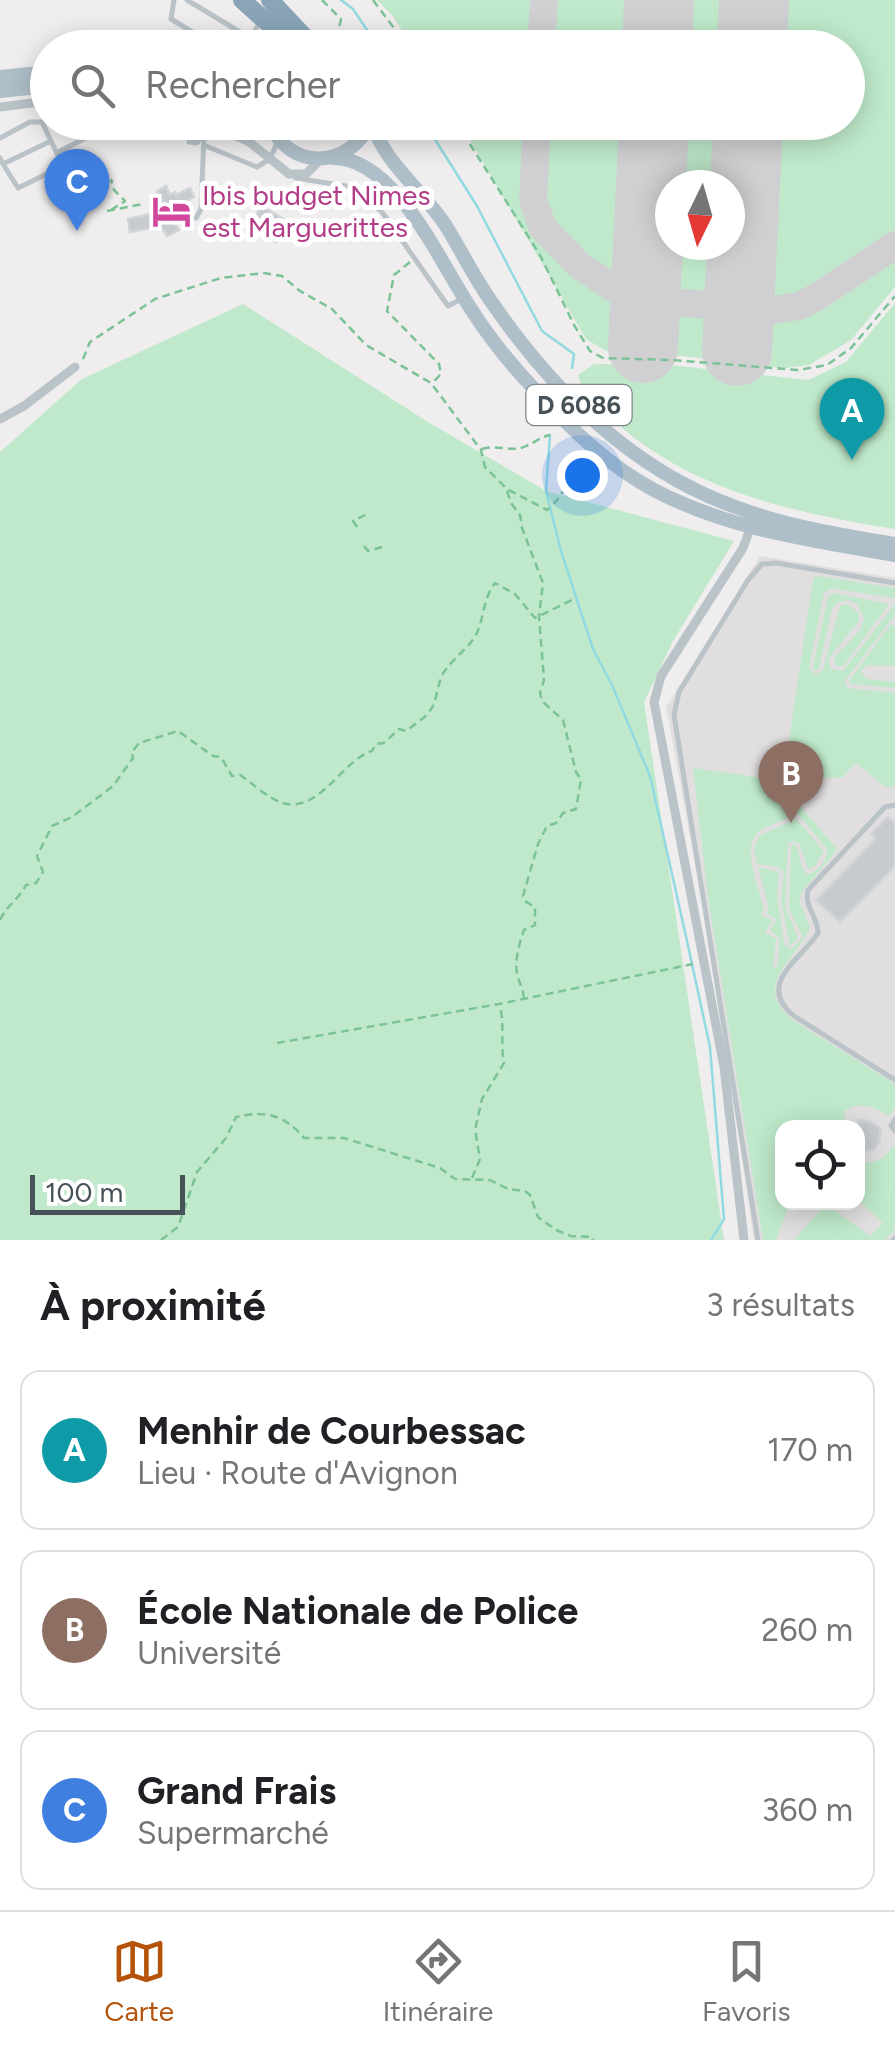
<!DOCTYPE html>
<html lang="fr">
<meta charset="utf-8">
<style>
:root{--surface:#fff;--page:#f2f2f2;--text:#202124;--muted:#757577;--line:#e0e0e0;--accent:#b45309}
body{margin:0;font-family:Figtree,sans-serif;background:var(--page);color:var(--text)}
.controls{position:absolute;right:30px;bottom:30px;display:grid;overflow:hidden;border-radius:20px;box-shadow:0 5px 25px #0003}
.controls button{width:90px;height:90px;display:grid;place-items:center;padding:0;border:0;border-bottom:2px solid var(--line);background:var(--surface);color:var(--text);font:50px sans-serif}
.compass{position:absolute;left:655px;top:170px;width:90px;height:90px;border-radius:50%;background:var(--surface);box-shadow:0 5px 25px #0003;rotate:185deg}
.scale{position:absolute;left:30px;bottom:25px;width:155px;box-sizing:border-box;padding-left:10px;border:5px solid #475258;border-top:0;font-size:28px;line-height:35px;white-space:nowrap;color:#475258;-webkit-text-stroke:8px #fff;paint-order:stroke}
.you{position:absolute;left:582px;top:475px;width:35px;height:35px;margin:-25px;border:8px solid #fff;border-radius:50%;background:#1a73e8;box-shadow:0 0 0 15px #1a73e833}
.badge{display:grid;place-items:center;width:65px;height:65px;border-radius:50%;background:var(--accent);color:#fff;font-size:32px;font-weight:700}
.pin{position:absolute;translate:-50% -82px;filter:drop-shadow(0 2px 5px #0008)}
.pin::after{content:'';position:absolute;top:52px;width:35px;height:30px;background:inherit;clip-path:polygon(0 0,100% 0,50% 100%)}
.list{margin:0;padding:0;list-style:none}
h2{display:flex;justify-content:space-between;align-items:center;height:130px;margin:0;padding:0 40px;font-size:42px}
h2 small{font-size:32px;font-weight:400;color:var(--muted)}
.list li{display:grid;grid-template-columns:65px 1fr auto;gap:30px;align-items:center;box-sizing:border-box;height:160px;margin:0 20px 20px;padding:0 20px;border:2px solid var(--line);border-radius:20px}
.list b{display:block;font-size:38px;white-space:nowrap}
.list p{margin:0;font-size:32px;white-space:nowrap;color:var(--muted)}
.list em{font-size:32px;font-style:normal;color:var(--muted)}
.icon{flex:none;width:55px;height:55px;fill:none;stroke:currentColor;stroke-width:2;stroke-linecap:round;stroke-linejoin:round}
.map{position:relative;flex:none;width:895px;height:1240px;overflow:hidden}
.search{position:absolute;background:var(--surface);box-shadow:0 5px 25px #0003;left:30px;right:30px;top:30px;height:110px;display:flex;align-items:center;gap:25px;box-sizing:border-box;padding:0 35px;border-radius:55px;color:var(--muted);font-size:38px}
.sheet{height:670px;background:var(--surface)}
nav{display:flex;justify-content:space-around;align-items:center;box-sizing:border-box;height:140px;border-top:2px solid var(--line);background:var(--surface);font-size:28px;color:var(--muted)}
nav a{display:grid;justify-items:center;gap:5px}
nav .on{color:var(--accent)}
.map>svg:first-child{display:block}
</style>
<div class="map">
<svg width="895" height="1240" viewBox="0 0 895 1240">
<rect width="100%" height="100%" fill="#efeded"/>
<path fill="#e0dede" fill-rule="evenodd" d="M 760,556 L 895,578 L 895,1240 L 754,1240 L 709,939 L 666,707 ZM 782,1128 L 858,1128 L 858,1202 L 782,1202 Z"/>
<path fill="#bfe9ca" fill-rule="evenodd" d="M 377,0 L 895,0 L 895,287 L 851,340 L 809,365 L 785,368 L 682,356 L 606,351 L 586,339 L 460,123 L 848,122 L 848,48 L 413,47 L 392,15 ZM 670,185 L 730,185 L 730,245 L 670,245 Z
M 895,303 L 895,529 C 794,513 687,490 610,417 C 597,403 582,394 578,375 L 594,364 L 669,365 L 808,380 L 846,362 Z
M 243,304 L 428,422 L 546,491 L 734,541 L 673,641 L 644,702 L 724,1240 L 0,1240 L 0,452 L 82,379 Z
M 816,576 L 895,588 L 895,598 L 831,588 L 824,593 L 809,668 L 816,675 L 823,670 L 840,606 L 846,604 L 859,613 L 859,621 L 828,659 L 831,669 L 843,671 L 895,604 L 895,615 L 844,682 L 848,688 L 895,693 L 895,784 L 892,788 L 884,786 L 856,763 L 842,778 L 811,777 L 801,807 L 836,848 L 835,853 L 802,891 L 799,902 L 810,927 C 796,961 749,985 794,1021 L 895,1084 L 895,1107 L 889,1116 C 873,1106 861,1101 844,1111 L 845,1118 L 840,1127 L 782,1128 L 782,1202 L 790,1203 L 776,1240 L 763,1240 L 708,897 L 693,768 L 783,781 L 813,579 ZM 798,814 L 827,849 C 828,861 819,872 807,874 L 802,868 L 797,847 L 793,844 L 791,847 L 789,909 L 803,937 L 792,949 L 784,944 L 777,896 L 779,872 L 758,867 L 769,908 L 766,912 L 777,920 L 770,930 L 780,939 L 777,967 L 773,967 L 776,939 L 765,932 L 773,920 L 761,915 L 764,909 C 760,889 739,845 760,831 C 771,824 786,819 798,814 Z
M 832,593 L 889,604 L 844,665 L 837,667 L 834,658 L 861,629 L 864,619 L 858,605 L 849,600 L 837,603 L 832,609 L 819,668 L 815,671 L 813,667 L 828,597 Z
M 891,624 L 895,626 L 895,666 L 867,665 L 861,671 L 866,679 L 895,682 L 895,688 L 850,684 L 849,681 Z
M 796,819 L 824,851 L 815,866 L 808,869 L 799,843 L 792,841 L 788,844 L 785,907 L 798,938 L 790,946 L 781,900 L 784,872 L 778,867 L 757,864 L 754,850 L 759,836 Z
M 895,1144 L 895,1230 L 884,1240 L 794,1240 L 826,1204 L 870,1236 L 883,1223 L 858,1200 L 858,1161 C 876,1166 885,1158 895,1144 Z"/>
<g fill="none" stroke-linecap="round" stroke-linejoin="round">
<path stroke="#91dae1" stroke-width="2.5" d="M 341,0 L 353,9 L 379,48
M 424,122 L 477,206 L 542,331 L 574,354 L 572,368
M 550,435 L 546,491 L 561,551 L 593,649 L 612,685 L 650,776 L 685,932 L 710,1047 L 724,1219 L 711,1240"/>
<path stroke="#d0d0d2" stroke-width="28" d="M 541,48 L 544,0
M 537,122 L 533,200 L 543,228 L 580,266 L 615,289 L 645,300 L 774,310 L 799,306 L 815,298 L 895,245"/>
<path stroke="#d0d0d2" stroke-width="70" d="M 657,48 L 659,0
M 752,48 L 754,0
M 643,348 L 654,122
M 737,351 L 748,122"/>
</g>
<path fill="#c7cbcf" stroke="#d1d4d8" stroke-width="2.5" d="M 166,186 L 170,195 L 175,192 L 176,195 L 190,188 L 194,197 L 183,203 L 190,216 L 175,224 L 179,230 L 167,236 L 161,226 L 130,232 L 128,219 L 151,214 L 161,209 L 158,203 L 163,201 L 157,191 Z
M 262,206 L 288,222 L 276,242 L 258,231 L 256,236 L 246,230 Z
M 888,817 L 895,824 L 895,866 L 840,922 L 816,900 L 876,839 L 871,834 Z
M 858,1120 L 869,1121 L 881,1129 L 879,1143 L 873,1150 L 858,1151 Z"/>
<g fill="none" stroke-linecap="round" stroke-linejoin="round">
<path stroke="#7bc397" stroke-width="2.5" stroke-dasharray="8 5" stroke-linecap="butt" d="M 322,0 L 341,19 L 338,33 L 340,48
M 373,0 L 409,48
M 456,122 L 540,255 L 574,325 L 590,351 L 603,358 L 672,360 L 798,370 L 827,365 L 851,348 L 895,296
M 111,210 L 125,201 L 114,190 L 111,179
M 107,211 L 143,204
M 410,262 L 394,275 L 387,311 L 439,364 L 441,374 L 434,381
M 83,359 L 90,342 L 155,299 L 221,278 L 264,273 L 282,276 L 300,291 L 332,309 L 366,345 L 431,383 L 481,450 L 485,467 L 507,489 L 547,510 C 564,497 570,475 583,457
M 482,449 C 496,444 512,453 526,446 C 536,442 540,437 550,435
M 507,491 L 511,503 L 520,515 L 522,528 L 543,583 L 539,616 L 544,680 L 540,693 L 542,701 L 563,720 L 576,772 L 581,779 L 576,809 L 563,813 L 556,823 L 547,826 L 538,844 L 523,896 L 525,901 L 535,907 L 535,925 L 524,930 C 520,941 514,962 517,973 C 519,983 523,988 524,999
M 357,527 L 353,521 L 369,513
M 364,546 L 368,551 L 382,547
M 0,920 C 7,905 19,899 26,885 L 36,883 L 43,872 L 37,856 L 52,826 L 72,817 L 113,786 L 133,758 L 132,752 L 139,743 L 178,731 L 213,756 L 221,757 L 232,776 L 240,775 C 252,783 272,802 287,804 C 322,809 343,760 372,751 L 376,744 L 384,743 L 399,729 L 406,731 C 416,723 430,716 434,703 C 438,693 438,681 444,672 C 453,658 467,650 476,635 C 484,619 483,598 495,583 L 515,594 L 535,618 L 576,598
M 277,1043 L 499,1004 L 693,964
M 472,1178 L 480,1159 L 475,1130 L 482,1099 L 504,1063 C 500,1044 505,1026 500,1007
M 161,1240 L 178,1227 L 197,1172 L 226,1138 L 236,1117 C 265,1110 285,1115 304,1138 L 344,1138 L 440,1168 L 455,1179 L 490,1180 L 508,1189 L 525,1191 L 530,1195 L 538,1217 L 556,1230 L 571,1236 L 592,1237 L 593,1240"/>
<path stroke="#b9c3c8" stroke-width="5" d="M 174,0 L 171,19 L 219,48
M 187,0 L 250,38
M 245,48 L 258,25 L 264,24
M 166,122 L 204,135 L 201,209 L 196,218
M 0,138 L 30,122 L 42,122 L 51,141 L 3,164 L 0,158
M 189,142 L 197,143 L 208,124
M 206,146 L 257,167 L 270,159 L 277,143
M 58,152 L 117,122
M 3,164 L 18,188 L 63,166 L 51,141
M 296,178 L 352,187 L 382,212 L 448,306 L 463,298
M 895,805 L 885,807 L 808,890 C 804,908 818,916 818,933 C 803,958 754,984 794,1016 L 895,1080
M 895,1119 L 891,1126 L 895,1131
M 758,1240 L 674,715 L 679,692 L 748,580 L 762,564 L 776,563 L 895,583
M 893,1240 L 895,1238"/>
<path stroke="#b9c3c8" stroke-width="9" d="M 0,107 L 48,101
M 204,122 L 248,141 L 289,174 L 306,174 L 321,159
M 0,419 L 24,406 L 75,367
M 744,1240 L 724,1067 L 654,702 L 661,676 L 743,548 L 751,526"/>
<path stroke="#afbfc9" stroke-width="14" d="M 0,77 L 48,72
M 0,91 L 48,86
M 269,122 C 289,172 350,169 371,122
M 372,122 C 384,164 423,190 446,226 C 462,252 475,279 493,304 C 552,390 633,470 733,506 C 785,526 840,535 895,544
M 333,158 C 396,158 440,263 471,309 C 490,339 513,367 537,392 C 572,430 609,466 654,490 C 727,529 814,541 895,555"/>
<path stroke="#89a5b7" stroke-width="18" d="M 242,0 L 281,35 L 286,48
M 270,0 L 315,48"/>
</g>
<defs>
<symbol id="hotel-bare" viewBox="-9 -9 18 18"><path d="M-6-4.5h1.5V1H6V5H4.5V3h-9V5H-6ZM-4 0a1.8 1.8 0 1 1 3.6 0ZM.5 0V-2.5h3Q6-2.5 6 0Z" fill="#d1479c" stroke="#fff" stroke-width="2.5" paint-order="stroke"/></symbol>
</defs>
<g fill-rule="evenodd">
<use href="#hotel-bare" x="144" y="184" width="55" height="55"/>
</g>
<g text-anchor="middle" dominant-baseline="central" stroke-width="10" stroke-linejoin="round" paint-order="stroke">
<rect fill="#fff" stroke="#7e868a" stroke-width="2.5" x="526.5" y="385" width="105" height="40" rx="8"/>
<g font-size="25" font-weight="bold" fill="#475258">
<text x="579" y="405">D 6086</text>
</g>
<g font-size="28" fill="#b23c85" stroke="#fff" text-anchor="start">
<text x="202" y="195">Ibis budget Nimes<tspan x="202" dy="32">est Marguerittes</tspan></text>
</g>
</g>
</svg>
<div class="controls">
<button><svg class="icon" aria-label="locate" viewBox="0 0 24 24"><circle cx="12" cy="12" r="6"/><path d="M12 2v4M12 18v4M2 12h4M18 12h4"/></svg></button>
</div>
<svg class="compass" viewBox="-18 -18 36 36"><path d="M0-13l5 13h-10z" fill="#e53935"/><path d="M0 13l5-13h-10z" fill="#757577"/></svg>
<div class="scale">100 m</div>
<div class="you"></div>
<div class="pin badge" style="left:852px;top:460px;background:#0f9aa8">A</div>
<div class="pin badge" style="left:791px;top:823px;background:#8d6e63">B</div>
<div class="pin badge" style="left:77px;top:231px;background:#3f7fe0">C</div>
<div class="search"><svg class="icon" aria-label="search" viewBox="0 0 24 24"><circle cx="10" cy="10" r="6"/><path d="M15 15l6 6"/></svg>Rechercher</div>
</div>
<section class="sheet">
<h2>À proximité<small>3 résultats</small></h2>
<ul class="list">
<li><span class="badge" style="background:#0f9aa8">A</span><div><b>Menhir de Courbessac</b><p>Lieu · Route d'Avignon</p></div><em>170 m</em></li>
<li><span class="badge" style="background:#8d6e63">B</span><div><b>École Nationale de Police</b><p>Université</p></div><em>260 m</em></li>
<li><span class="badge" style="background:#3f7fe0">C</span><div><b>Grand Frais</b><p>Supermarché</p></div><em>360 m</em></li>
</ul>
</section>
<nav>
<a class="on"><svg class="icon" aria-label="map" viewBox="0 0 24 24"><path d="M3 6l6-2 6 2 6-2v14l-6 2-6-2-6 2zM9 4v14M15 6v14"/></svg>Carte</a>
<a><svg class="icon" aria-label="directions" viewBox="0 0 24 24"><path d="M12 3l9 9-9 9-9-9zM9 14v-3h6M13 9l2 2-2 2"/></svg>Itinéraire</a>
<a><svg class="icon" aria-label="saved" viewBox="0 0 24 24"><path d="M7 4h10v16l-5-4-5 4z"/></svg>Favoris</a>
</nav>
